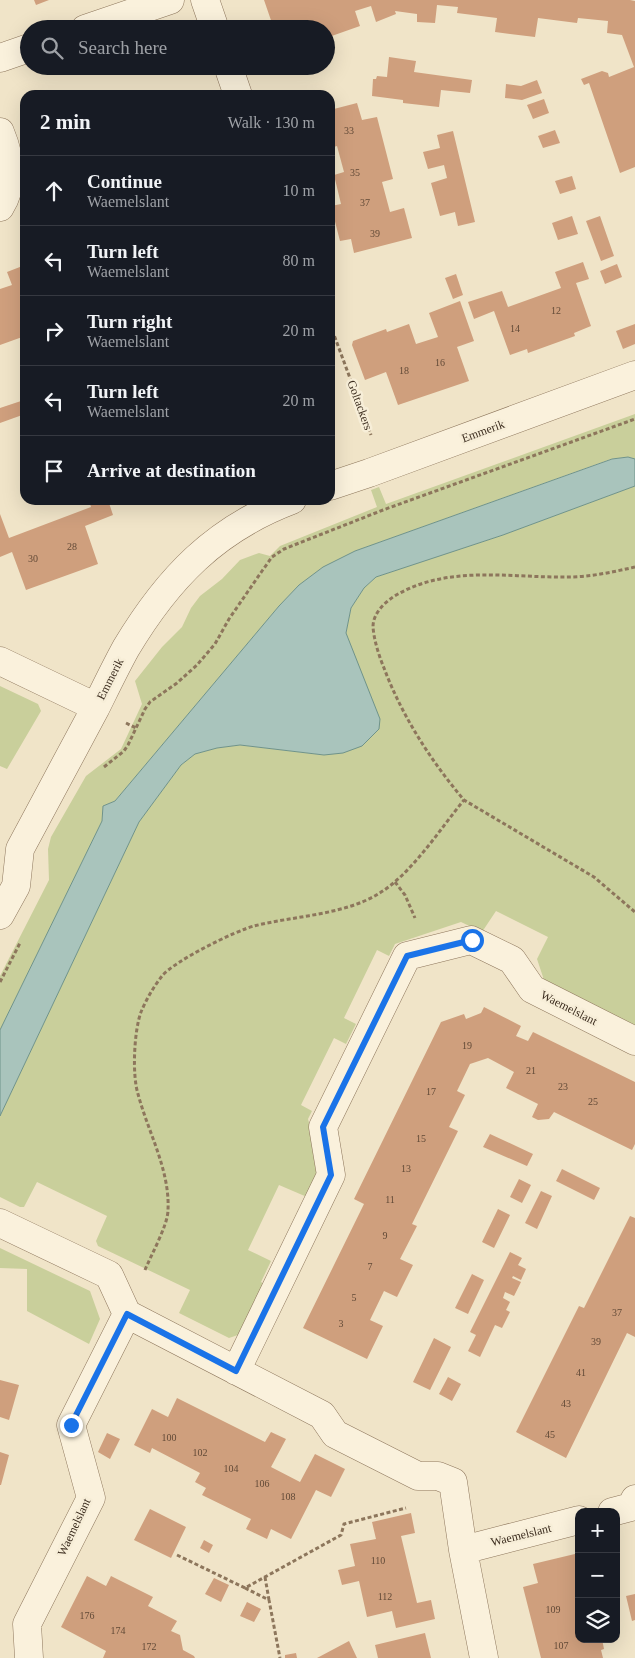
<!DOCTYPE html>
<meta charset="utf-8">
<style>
:root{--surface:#171b24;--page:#20242c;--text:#f1f3f6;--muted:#9ea1a6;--line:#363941}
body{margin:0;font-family:Georgia,serif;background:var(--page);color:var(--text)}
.controls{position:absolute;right:15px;bottom:15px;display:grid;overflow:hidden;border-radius:10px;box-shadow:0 5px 20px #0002}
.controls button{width:45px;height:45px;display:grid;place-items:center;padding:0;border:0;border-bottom:1px solid var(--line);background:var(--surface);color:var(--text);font:25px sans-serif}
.stop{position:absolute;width:15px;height:15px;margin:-11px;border:4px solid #1a73e8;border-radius:50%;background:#fff}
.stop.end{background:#1a73e8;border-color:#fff;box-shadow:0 1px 5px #0008}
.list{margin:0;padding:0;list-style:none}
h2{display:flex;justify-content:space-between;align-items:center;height:65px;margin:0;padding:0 20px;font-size:21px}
h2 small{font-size:16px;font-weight:400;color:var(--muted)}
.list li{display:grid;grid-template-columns:32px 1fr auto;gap:15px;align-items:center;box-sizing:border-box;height:70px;padding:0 20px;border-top:1px solid var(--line)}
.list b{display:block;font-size:19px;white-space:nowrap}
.list p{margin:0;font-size:16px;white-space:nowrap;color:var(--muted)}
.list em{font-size:16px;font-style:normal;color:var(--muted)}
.icon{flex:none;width:28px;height:28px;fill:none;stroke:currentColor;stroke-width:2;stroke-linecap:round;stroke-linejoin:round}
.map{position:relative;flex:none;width:635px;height:1658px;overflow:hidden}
.search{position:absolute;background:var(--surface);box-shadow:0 5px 20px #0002;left:20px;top:20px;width:315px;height:55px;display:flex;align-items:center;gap:12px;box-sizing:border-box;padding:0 18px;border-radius:28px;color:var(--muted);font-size:19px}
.panel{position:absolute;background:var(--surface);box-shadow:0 5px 20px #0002;left:20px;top:90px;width:315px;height:415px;border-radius:15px}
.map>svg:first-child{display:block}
</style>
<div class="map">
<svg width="635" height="1658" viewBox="0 0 635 1658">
<rect width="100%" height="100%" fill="#f0e4c8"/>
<path fill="#c9cf9b" d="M 635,414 L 635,459 L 628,457 L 611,459 L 355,551 L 323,567 L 299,585 L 279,606 L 115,801 L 103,806 L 102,821 L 0,1030 L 0,976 L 49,880 L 48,849 L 51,837 L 86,776 L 121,749 L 142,704 L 135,681 L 162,647 L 182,627 L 191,608 L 200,596 L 222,579 L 240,560 L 259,553 L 270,556 L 280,546 L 377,507 L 371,490 L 379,487 L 386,504 Z
M 635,486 L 635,1026 L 544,980 L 537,959 L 548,937 L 496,911 L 482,932 L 461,922 L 395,944 L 389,956 L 377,950 L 344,1018 L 356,1024 L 346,1044 L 334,1038 L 301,1105 L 312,1111 L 308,1119 L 322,1171 L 307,1197 L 279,1185 L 248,1250 L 271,1261 L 261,1282 L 266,1285 L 241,1334 L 229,1338 L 179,1313 L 190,1290 L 98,1246 L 96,1241 L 107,1216 L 37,1182 L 24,1207 L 20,1207 L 0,1197 L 0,1116 L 139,822 L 181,765 L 195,754 L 217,748 L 240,745 L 324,755 L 354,655 L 346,633 L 351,608 L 364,588 L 376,577 L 503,535 Z
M 0,686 L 38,704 L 41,711 L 7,769 L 0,766 Z
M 0,1248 L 90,1291 L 100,1319 L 89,1344 L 27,1311 L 27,1269 L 0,1268 Z"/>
<path fill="#a9c4bc" stroke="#6f938a" d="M 628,457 L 635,459 L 635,486 L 503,535 L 376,577 L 364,588 L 351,608 L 346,633 L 380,719 L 379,729 L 362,746 L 343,753 L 324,755 L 240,745 L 217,748 L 195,754 L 181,765 L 139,822 L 0,1116 L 0,1030 L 102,821 L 103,806 L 115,801 L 279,606 L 299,585 L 323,567 L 355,551 L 612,459 Z"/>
<path fill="#cf9f7d" d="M 34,0 L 49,0 L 36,5 Z
M 264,0 L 630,0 L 635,1 L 635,167 L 620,173 L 589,83 L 584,85 L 581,79 L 602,71 L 608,73 L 609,77 L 634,67 L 622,35 L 607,33 L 608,21 L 578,18 L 577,23 L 538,18 L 535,37 L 495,32 L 497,18 L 457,13 L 458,7 L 437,5 L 435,23 L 417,22 L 417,14 L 395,11 L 396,14 L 376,22 L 371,6 L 355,11 L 360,26 L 326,38 L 326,29 L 274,29 Z
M 389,57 L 416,61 L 414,72 L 472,80 L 470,93 L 441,90 L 439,107 L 403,103 L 403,100 L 372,96 L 373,79 L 376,79 L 377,76 L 387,77 Z
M 537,80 L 542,93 L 522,100 L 505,98 L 506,84 L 521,86 Z
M 544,99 L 549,113 L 533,119 L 527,105 Z
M 357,103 L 362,120 L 377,117 L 393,179 L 382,182 L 390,212 L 404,208 L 412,238 L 354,253 L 351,239 L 340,241 L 331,206 L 341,204 L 334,175 L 344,172 L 337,146 L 330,148 L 330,110 Z
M 555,130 L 560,143 L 543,148 L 538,136 Z
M 453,131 L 475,222 L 458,226 L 455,212 L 440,216 L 431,183 L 447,178 L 444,165 L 428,169 L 423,152 L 440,148 L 437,135 Z
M 572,176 L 576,189 L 560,194 L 555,181 Z
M 572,216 L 578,234 L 558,240 L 552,223 Z
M 600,216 L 614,256 L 601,261 L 586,221 Z
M 583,262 L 589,279 L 576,283 L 591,326 L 574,333 L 575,336 L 528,353 L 527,349 L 510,355 L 494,311 L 474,319 L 468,302 L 502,291 L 508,307 L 561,288 L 555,272 Z
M 617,264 L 622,277 L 605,284 L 600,271 Z
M 25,265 L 25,336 L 0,345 L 0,289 L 12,285 L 7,272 Z
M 456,274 L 463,295 L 453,299 L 445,278 Z
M 460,301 L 474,341 L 457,347 L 469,381 L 398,405 L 386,372 L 365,380 L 352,345 L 353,341 L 386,329 L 387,332 L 409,324 L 416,344 L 438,337 L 429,313 Z
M 635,324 L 635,344 L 623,349 L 616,331 Z
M 21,401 L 25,414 L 0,423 L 0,408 Z
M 89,500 L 108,500 L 113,515 L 85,526 L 98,564 L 26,590 L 12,552 L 0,557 L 0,514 L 9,538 L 91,507 Z
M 484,1007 L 521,1026 L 516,1036 L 528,1041 L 533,1032 L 635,1082 L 635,1144 L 632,1150 L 554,1112 L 549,1119 L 538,1120 L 532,1117 L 538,1104 L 506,1088 L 514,1072 L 488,1058 L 470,1064 L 457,1091 L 465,1095 L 449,1127 L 458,1131 L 412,1224 L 417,1226 L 400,1259 L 413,1265 L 397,1297 L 384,1291 L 370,1320 L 383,1326 L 367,1359 L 303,1328 L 364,1204 L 354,1199 L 441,1022 L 464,1014 L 466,1019 L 481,1013 Z
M 490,1134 L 533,1154 L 527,1166 L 483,1147 Z
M 562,1169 L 600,1188 L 594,1200 L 556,1181 Z
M 519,1179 L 531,1185 L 522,1203 L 510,1197 Z
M 541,1191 L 552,1196 L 537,1229 L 525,1223 Z
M 498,1209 L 510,1215 L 494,1248 L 482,1242 Z
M 630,1216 L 635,1218 L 635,1337 L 627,1333 L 566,1458 L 516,1432 L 579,1306 L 584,1308 Z
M 510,1252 L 522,1258 L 518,1265 L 526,1269 L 521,1280 L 513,1276 L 512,1278 L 521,1282 L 514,1296 L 505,1292 L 503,1298 L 510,1302 L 506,1310 L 510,1312 L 502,1328 L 495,1325 L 480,1357 L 468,1351 L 476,1335 L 470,1332 Z
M 472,1274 L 484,1280 L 468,1314 L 455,1308 Z
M 434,1338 L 451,1347 L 430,1390 L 413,1382 Z
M 448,1377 L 461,1384 L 452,1401 L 439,1394 Z
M 0,1380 L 19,1385 L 9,1420 L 0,1417 Z
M 177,1398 L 265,1442 L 271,1432 L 286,1439 L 271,1467 L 300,1482 L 315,1454 L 345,1469 L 331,1497 L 316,1490 L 291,1539 L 271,1529 L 267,1539 L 246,1529 L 251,1519 L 202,1495 L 206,1488 L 195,1482 L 200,1473 L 152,1448 L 150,1453 L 134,1445 L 152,1409 L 168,1417 Z
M 107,1433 L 120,1439 L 110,1459 L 98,1452 Z
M 0,1452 L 9,1455 L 1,1485 L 0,1485 Z
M 150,1509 L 186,1527 L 171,1558 L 134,1540 Z
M 411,1513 L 415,1533 L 401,1536 L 417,1603 L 431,1600 L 435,1619 L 396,1628 L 392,1611 L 367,1617 L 359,1581 L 342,1585 L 338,1570 L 355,1566 L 350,1544 L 376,1539 L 372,1522 Z
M 204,1540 L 213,1545 L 209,1553 L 200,1548 Z
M 579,1553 L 579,1611 L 576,1611 L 579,1623 L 579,1639 L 602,1639 L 604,1649 L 601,1650 L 603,1658 L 541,1658 L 523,1587 L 538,1583 L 533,1564 Z
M 87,1576 L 106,1586 L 111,1576 L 153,1597 L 148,1606 L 177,1621 L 171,1631 L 180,1635 L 183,1650 L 194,1656 L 195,1658 L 103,1658 L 106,1651 L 61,1627 Z
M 214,1578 L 229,1585 L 221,1602 L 205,1594 Z
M 635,1594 L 635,1620 L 632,1621 L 626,1596 Z
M 247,1602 L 261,1609 L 254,1622 L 240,1616 Z
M 425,1633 L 431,1658 L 378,1658 L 375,1645 Z
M 349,1641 L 357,1658 L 317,1658 Z
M 296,1653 L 297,1658 L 285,1658 L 285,1655 Z"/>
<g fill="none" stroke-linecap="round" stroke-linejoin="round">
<defs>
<path id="minor" d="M 205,0 L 215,29
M 85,29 L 170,0
M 0,58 L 29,48
M 228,66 L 238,95
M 0,132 C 10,156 15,184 0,207
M 330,486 L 369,473 L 635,375
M 0,661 L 96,707
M 0,915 L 16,886 L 20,849 C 45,802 70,756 95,709 C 105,689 115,668 126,648 C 168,578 215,529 292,500
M 0,1223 L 109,1275 L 127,1314 L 322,1415 L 335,1434 L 418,1476 L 438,1476 L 453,1482 L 463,1550 L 484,1658
M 236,1371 L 331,1175 L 323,1127 L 407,956 L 471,940 L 512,960 L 532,989 L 635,1041
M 612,1512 L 631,1507 L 635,1499
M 463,1550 L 579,1520
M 29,1658 L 27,1624 L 91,1498 L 71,1425 L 127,1314"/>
</defs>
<use href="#minor" stroke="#8d765c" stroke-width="29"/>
<path stroke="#8d765c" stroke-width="3" stroke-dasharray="4 2.5" stroke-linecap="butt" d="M 330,324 L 371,435
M 635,567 C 613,572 590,577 568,577 C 509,578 446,564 393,597 C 383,604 373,614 373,627 C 374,640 379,656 384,668 C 402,716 431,761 464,800 L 594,877 L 635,912
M 126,723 L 136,728
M 104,767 L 124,751 L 128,745 L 145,709 L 150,702 L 177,683 L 197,665 L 215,644 L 229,619 L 262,571 L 272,557 L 284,549 L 383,510 L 635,419
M 395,882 L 405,895 L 415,918
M 0,982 L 20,943
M 145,1270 C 151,1255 168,1225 168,1210 C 170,1170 148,1132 138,1094 C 132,1075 134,1031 141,1012 C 146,1000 154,986 162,976 C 174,961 235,931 254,926 C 293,916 344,915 378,894 C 411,875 440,829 464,800
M 177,1555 L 245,1588 L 341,1535 L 344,1524 L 406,1508
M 265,1577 L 269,1600
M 245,1588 L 269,1600 L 280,1658"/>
<use href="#minor" stroke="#faf1dc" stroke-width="28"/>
</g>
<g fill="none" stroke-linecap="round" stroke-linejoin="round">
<path stroke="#1a73e8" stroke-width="6" d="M 71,1425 L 127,1314 L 236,1371 L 331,1175 L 323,1127 L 407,956 L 472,940"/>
</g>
<g text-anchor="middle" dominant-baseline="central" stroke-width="5" stroke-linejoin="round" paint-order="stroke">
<g font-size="10" fill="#624a37">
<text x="349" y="130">33</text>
<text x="355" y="172">35</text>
<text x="365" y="202">37</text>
<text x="375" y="233">39</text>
<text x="556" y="310">12</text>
<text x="515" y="328">14</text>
<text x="440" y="362">16</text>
<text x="404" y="370">18</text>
<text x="72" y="546">28</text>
<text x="33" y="558">30</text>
<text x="467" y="1045">19</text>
<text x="531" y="1070">21</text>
<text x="563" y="1086">23</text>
<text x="431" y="1091">17</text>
<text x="593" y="1101">25</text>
<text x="421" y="1138">15</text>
<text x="406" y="1168">13</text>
<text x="390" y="1199">11</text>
<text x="385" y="1235">9</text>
<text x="370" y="1266">7</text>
<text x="354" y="1297">5</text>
<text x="617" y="1312">37</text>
<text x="341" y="1323">3</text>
<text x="596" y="1341">39</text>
<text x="581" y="1372">41</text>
<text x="566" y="1403">43</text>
<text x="550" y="1434">45</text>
<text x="169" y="1437">100</text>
<text x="200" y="1452">102</text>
<text x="231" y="1468">104</text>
<text x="262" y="1483">106</text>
<text x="288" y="1496">108</text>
<text x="378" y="1560">110</text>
<text x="385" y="1596">112</text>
<text x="553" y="1609">109</text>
<text x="87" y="1615">176</text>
<text x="118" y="1630">174</text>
<text x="561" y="1645">107</text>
<text x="149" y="1646">172</text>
</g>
<g font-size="12" fill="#3d2e20" stroke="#f7eed8">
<text transform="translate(360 405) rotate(70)">Goltackers</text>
<text transform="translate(483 431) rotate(-20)">Emmerik</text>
<text transform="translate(110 679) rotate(-63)">Emmerik</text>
<text transform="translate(569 1008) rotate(27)">Waemelslant</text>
<text transform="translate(74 1527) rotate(-65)">Waemelslant</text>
<text transform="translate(521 1535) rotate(-14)">Waemelslant</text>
</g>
</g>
</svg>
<div class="controls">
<button>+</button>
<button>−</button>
<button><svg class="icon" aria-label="layers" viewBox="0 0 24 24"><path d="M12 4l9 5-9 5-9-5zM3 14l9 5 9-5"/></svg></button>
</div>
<div class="stop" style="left:472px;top:940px"></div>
<div class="stop end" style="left:71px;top:1425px"></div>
<div class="search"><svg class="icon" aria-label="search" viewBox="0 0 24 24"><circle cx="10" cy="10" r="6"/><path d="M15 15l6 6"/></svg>Search here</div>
<section class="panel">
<h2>2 min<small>Walk · 130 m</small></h2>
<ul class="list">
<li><svg class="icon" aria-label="ahead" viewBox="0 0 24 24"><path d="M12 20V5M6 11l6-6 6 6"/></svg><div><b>Continue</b><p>Waemelslant</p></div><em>10 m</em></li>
<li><svg class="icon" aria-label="left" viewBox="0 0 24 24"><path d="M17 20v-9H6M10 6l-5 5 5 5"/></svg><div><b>Turn left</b><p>Waemelslant</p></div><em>80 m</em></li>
<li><svg class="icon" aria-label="right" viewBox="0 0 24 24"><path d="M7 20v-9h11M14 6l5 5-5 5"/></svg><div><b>Turn right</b><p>Waemelslant</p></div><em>20 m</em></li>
<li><svg class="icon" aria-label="left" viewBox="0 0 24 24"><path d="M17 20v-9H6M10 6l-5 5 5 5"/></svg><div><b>Turn left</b><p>Waemelslant</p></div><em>20 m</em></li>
<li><svg class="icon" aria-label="arrive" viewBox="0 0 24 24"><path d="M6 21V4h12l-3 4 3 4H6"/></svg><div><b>Arrive at destination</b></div></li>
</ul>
</section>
</div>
